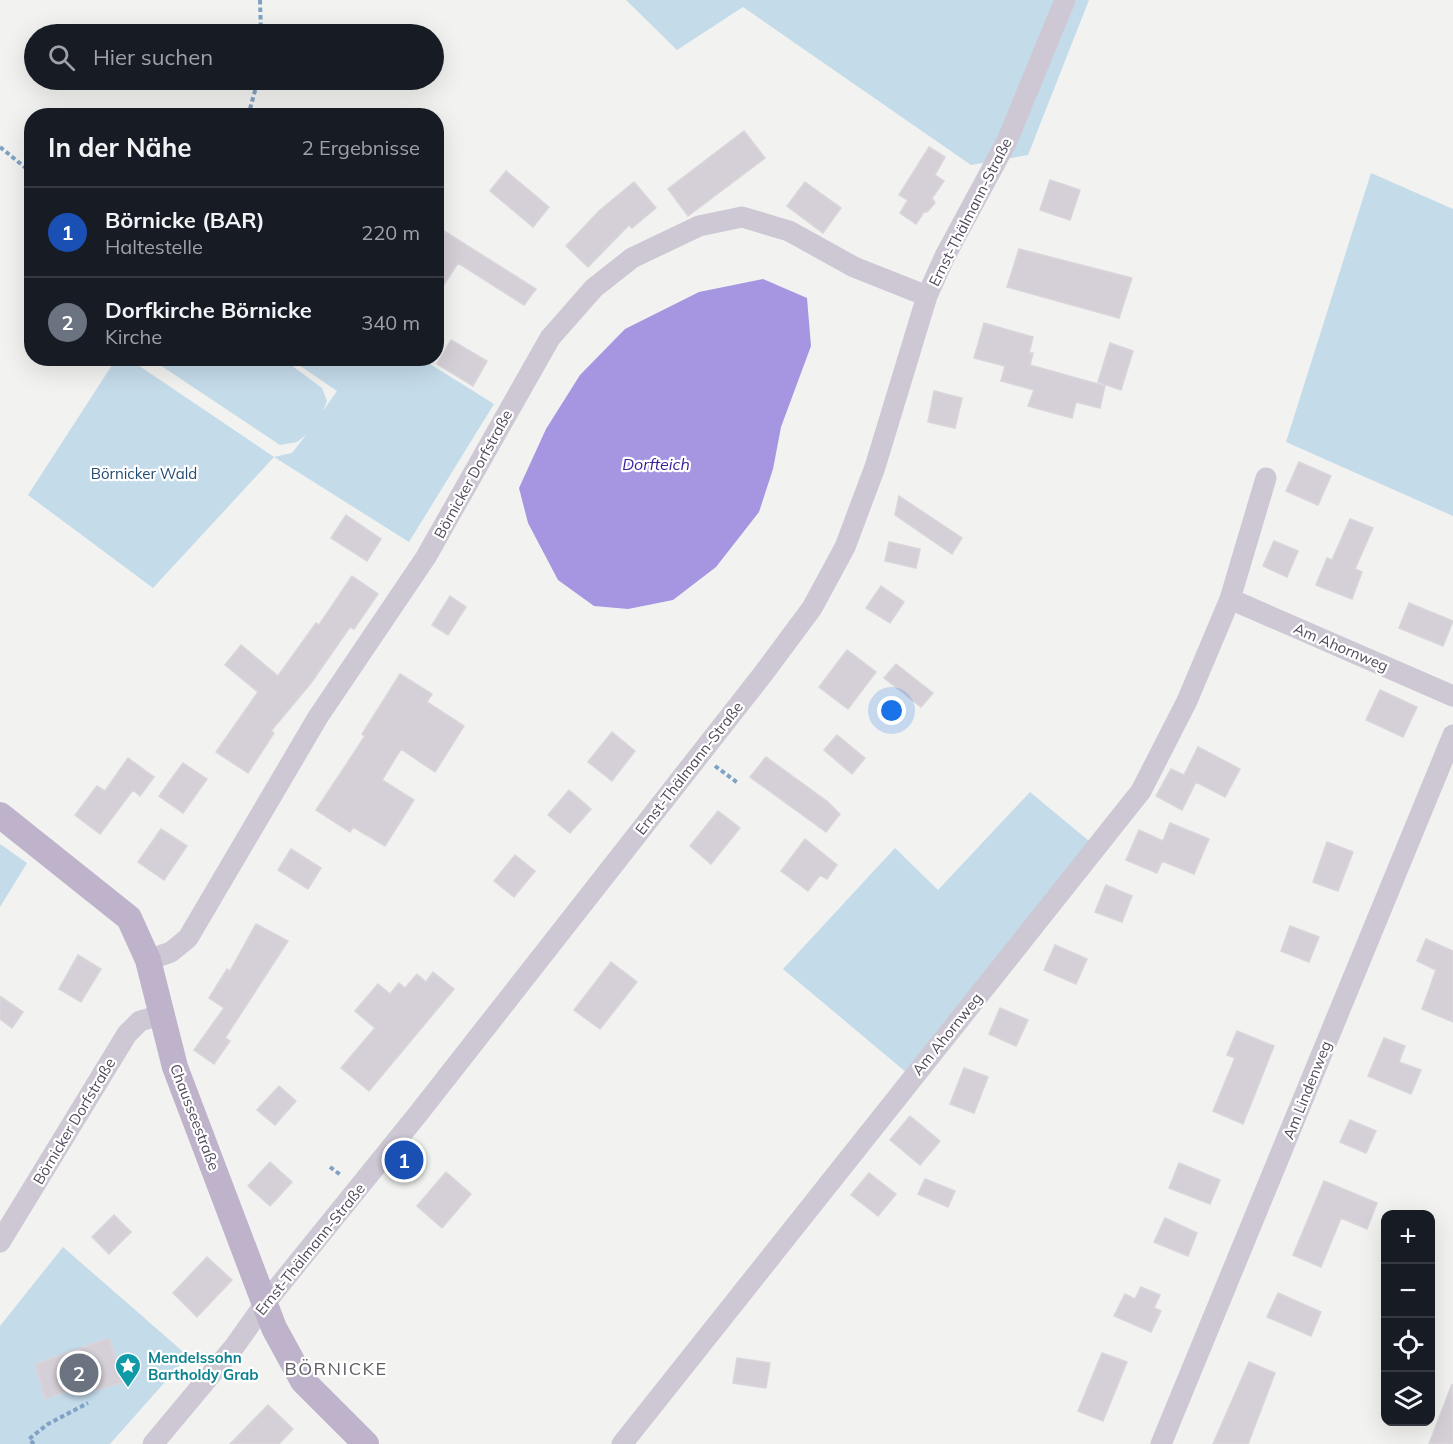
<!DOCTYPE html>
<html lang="de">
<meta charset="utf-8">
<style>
:root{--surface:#171b24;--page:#242831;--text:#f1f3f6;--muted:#9ea1a6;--line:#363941;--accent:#7c3aed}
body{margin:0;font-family:Mulish,sans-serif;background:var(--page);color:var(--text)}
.controls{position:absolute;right:18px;bottom:18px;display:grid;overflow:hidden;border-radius:12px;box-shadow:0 6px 24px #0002}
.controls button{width:54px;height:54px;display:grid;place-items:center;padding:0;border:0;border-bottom:2px solid var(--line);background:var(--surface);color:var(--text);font:30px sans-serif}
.you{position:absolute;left:892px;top:711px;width:21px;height:21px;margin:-15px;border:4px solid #fff;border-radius:50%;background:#1a73e8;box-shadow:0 0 0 9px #1a73e833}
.badge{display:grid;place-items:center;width:39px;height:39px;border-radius:50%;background:var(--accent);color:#fff;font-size:20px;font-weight:700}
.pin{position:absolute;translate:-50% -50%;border:3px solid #fff;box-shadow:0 2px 6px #0006}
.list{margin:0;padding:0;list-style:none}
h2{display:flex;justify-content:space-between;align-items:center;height:78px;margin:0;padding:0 24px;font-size:26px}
h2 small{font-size:20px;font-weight:400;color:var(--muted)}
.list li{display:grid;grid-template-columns:39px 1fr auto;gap:18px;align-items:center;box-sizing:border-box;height:90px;padding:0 24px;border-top:2px solid var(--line)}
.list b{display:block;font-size:22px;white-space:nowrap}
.list p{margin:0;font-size:20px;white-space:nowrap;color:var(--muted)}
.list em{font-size:20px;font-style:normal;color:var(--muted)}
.icon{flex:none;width:33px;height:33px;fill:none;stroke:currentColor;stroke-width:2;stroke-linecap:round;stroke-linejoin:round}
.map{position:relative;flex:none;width:1453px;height:1444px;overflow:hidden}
.search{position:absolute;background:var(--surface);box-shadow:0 6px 24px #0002;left:24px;top:24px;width:420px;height:66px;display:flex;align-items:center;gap:15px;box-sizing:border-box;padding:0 21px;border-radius:33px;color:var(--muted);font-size:22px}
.panel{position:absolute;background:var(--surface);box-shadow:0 6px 24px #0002;left:24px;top:108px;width:420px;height:258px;border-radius:24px}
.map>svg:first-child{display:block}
</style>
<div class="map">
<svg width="1453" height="1444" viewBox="0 0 1453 1444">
<rect width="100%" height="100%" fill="#f2f2f0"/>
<path fill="#c4dbea" d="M 626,0 L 1089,0 L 1028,155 L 971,165 L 743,7 L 677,50 Z
M 1371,173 L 1453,209 L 1453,516 L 1286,442 Z
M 116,359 L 129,359 L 274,457 L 292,453 L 306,435 L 297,442 L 280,445 L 151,359 L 283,359 L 322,388 L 327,401 L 323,411 L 337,391 L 290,359 L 422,359 L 494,404 L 409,542 L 274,457 L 153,588 L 28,495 Z
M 1030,792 L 1089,841 L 907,1073 L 783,969 L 895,848 L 938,890 Z
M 0,844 L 27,863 L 0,907 Z
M 63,1247 L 188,1356 L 110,1444 L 0,1444 L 0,1326 Z"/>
<path fill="#a696e1" d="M 763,279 L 807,298 L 811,346 L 781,427 L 773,469 L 759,512 L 716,567 L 673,600 L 628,609 L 594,606 L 558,580 L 528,523 L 519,488 L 546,429 L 580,375 L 625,329 L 699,292 Z"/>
<path fill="#d5d0d7" stroke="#d9d5da" stroke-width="1.5" d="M 744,131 L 765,158 L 688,216 L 668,189 Z
M 929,147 L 945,157 L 935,175 L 944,181 L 932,198 L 935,203 L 927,212 L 924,212 L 916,224 L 900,213 L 908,200 L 899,195 Z
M 506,171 L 549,207 L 533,227 L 490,191 Z
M 1050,180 L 1080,190 L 1070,220 L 1040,210 Z
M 634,182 L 656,208 L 632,228 L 629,225 L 588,267 L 566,246 L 599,211 Z
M 805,182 L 841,208 L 823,233 L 787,206 Z
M 444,231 L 536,289 L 524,305 L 458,263 L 436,297 L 436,242 Z
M 1019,249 L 1132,278 L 1119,318 L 1007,287 Z
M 984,323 L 1033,337 L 1029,353 L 1033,353 L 1030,365 L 1105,386 L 1100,408 L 1076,402 L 1072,418 L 1028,406 L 1034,390 L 1001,381 L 1005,366 L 974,358 Z
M 451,340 L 487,361 L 473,386 L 437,364 Z
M 1110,343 L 1133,351 L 1121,390 L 1098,382 Z
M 934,391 L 962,398 L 955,428 L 928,422 Z
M 1299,462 L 1331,476 L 1318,505 L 1286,491 Z
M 899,496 L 962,538 L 952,554 L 895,515 Z
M 346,515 L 381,539 L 367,561 L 331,538 Z
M 1350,519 L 1373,528 L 1355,569 L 1362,572 L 1352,599 L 1316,585 L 1327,558 L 1332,560 Z
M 1274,541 L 1298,551 L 1287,577 L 1263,566 Z
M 889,542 L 920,549 L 916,568 L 885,561 Z
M 352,576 L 378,594 L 354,629 L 350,627 L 311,683 L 271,731 L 274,733 L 248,773 L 216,752 L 258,692 L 225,665 L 241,645 L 278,676 L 316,623 L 319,625 Z
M 881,586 L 904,602 L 890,623 L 866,608 Z
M 450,596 L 466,607 L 448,635 L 432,625 Z
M 1409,603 L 1453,621 L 1443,646 L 1399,628 Z
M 847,650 L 876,672 L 848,709 L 819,687 Z
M 896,664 L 933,693 L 921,707 L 884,678 Z
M 400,674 L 432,694 L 427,702 L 464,726 L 435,772 L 401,749 L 382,780 L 414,800 L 385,846 L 353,827 L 350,832 L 316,810 L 365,736 L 362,734 Z
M 1380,690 L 1417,707 L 1403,737 L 1366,720 Z
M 612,732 L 635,751 L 612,781 L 588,762 Z
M 837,735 L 865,758 L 852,774 L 824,750 Z
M 1198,747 L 1240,769 L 1225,797 L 1196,782 L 1182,810 L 1156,796 L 1171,769 L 1184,775 Z
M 766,757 L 828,802 L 840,814 L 826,832 L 750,777 Z
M 128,758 L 154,777 L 140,796 L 133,790 L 100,834 L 75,815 L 97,786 L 105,791 Z
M 183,763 L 207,779 L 183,813 L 159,796 Z
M 569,790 L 591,809 L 570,833 L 548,815 Z
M 718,811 L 740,828 L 711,864 L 690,846 Z
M 1170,823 L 1209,839 L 1194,874 L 1162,861 L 1157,873 L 1126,860 L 1139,830 L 1163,841 Z
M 161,829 L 187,846 L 164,880 L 138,862 Z
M 805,839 L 837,865 L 827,879 L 820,875 L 808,891 L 781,871 Z
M 1327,842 L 1353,852 L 1338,891 L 1313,882 Z
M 291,849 L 321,868 L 308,889 L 278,870 Z
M 515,855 L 535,871 L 514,897 L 494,881 Z
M 1106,885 L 1132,896 L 1122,922 L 1095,912 Z
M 256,924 L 288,941 L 225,1038 L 230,1041 L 214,1064 L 194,1050 L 224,1008 L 209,998 L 227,969 L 230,971 Z
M 1290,926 L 1319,937 L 1309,962 L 1281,951 Z
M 1426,939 L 1453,951 L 1453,1022 L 1422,1009 L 1436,970 L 1417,961 Z
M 1055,945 L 1087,959 L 1076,984 L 1044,970 Z
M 78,955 L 101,969 L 81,1002 L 59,989 Z
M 611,962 L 637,982 L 600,1029 L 574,1010 Z
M 433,972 L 454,989 L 369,1091 L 341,1068 L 375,1028 L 355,1011 L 378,984 L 390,994 L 399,983 L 405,988 L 417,974 L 426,982 Z
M 0,996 L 23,1012 L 12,1028 L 0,1019 Z
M 1000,1008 L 1028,1020 L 1016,1046 L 989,1034 Z
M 1237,1031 L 1274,1046 L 1243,1124 L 1213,1111 L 1235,1058 L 1227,1055 Z
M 1384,1038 L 1405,1046 L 1399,1062 L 1421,1070 L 1411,1094 L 1368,1076 Z
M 964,1068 L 988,1077 L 974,1113 L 950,1104 Z
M 279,1086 L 296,1101 L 275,1125 L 257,1110 Z
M 910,1116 L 940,1141 L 920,1165 L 890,1140 Z
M 1350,1120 L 1376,1131 L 1366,1153 L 1340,1142 Z
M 270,1162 L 292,1182 L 270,1206 L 248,1186 Z
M 1179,1163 L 1220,1180 L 1210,1204 L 1169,1188 Z
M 446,1172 L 471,1194 L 442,1228 L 417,1206 Z
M 869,1173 L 896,1194 L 878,1216 L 851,1195 Z
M 925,1179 L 955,1191 L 948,1207 L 918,1194 Z
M 1324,1181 L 1377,1203 L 1367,1229 L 1341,1218 L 1321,1267 L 1293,1255 Z
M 114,1215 L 131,1232 L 109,1254 L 92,1237 Z
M 1165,1218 L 1197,1233 L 1188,1256 L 1154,1242 Z
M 207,1257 L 232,1280 L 197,1317 L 173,1293 Z
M 1141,1287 L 1160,1295 L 1154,1308 L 1161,1311 L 1151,1332 L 1114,1316 L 1125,1294 L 1135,1299 Z
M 1278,1293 L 1321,1312 L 1311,1336 L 1267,1317 Z
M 109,1338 L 124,1382 L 97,1390 L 94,1382 L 45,1399 L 35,1364 Z
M 1102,1353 L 1127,1362 L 1103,1421 L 1078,1411 Z
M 737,1358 L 770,1363 L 766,1388 L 733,1383 Z
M 1249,1362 L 1275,1373 L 1248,1444 L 1213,1444 Z
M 1452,1384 L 1453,1444 L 1429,1444 Z
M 268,1405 L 293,1429 L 279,1444 L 230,1444 Z"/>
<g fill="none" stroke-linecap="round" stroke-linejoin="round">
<path stroke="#80a2c4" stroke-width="4" stroke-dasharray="4.5 3" stroke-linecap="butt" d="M 260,0 L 261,34
M 248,116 L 258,80
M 0,147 L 32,173
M 715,766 L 738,783
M 330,1167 L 342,1176
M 34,1444 L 29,1439 L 48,1424 L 88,1403"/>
<path stroke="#cec8d5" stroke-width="21" d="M 1230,599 L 1453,696
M 148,960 L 171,952 L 188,938 L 318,717 L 426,557 L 550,338 L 594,288 L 632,258 L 699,226 L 742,217 L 789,231 L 854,267 L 927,296
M 0,1242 L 127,1034 L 140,1021 L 161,1015
M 153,1444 L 234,1347 L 266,1302 L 418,1114 L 763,674 L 812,608 L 845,547 L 875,467 L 927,296 L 945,256 L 1007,141 L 1065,0
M 622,1444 L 1141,791 L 1187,701 L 1230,599 L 1266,478
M 1161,1444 L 1453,735"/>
<path stroke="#bfb3cb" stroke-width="26" d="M 0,815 L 129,918 L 148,960 L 175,1067 L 274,1328 L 303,1381 L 366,1444"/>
</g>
<defs>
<symbol id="sight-pin" viewBox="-11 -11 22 30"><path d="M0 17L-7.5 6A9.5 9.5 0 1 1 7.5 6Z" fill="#0f9aa8" stroke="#fff"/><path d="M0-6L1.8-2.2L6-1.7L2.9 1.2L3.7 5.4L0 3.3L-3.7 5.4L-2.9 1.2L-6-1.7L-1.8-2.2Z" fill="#fff"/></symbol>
</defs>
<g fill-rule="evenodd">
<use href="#sight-pin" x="113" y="1351" width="30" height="40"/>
</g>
<g text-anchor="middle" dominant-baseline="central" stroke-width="4.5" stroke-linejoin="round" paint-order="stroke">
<g font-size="15" fill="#524a5b" stroke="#fff">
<text transform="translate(970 212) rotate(-63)">Ernst-Thälmann-Straße</text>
<text transform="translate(473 474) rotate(-61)">Börnicker Dorfstraße</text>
<text transform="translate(1341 647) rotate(23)">Am Ahornweg</text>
<text transform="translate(689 768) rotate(-52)">Ernst-Thälmann-Straße</text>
<text transform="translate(947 1034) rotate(-51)">Am Ahornweg</text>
<text transform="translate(1307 1090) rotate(-68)">Am Lindenweg</text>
<text transform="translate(195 1117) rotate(69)">Chausseestraße</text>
<text transform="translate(74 1121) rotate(-59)">Börnicker Dorfstraße</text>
<text transform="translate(310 1249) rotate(-51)">Ernst-Thälmann-Straße</text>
</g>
<g font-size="15" fill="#234c74" stroke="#fff">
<text x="144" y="473">Börnicker Wald</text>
</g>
<g font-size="15" font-weight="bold" fill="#0d838f" stroke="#fff" text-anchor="start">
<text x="148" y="1357">Mendelssohn<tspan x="148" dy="17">Bartholdy Grab</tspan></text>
</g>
<g font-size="16" font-style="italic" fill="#381e9a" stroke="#fff">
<text x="656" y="464">Dorfteich</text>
</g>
<g font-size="18" letter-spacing="1.5" fill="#615d64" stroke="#fff">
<text x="336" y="1368">BÖRNICKE</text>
</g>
</g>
</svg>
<div class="controls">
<button>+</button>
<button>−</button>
<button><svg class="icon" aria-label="locate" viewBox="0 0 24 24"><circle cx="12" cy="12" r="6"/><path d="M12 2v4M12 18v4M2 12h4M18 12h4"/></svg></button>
<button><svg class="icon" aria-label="layers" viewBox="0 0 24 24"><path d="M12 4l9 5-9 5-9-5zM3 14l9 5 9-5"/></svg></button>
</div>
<div class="you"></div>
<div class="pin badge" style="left:404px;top:1160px;background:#1a4fb4">1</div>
<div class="pin badge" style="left:79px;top:1373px;background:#6b7280">2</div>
<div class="search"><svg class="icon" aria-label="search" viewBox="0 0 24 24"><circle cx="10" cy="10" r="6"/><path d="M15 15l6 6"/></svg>Hier suchen</div>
<section class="panel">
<h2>In der Nähe<small>2 Ergebnisse</small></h2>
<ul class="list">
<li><span class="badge" style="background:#1a4fb4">1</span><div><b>Börnicke (BAR)</b><p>Haltestelle</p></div><em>220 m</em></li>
<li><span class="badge" style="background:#6b7280">2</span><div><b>Dorfkirche Börnicke</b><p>Kirche</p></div><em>340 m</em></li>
</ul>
</section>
</div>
